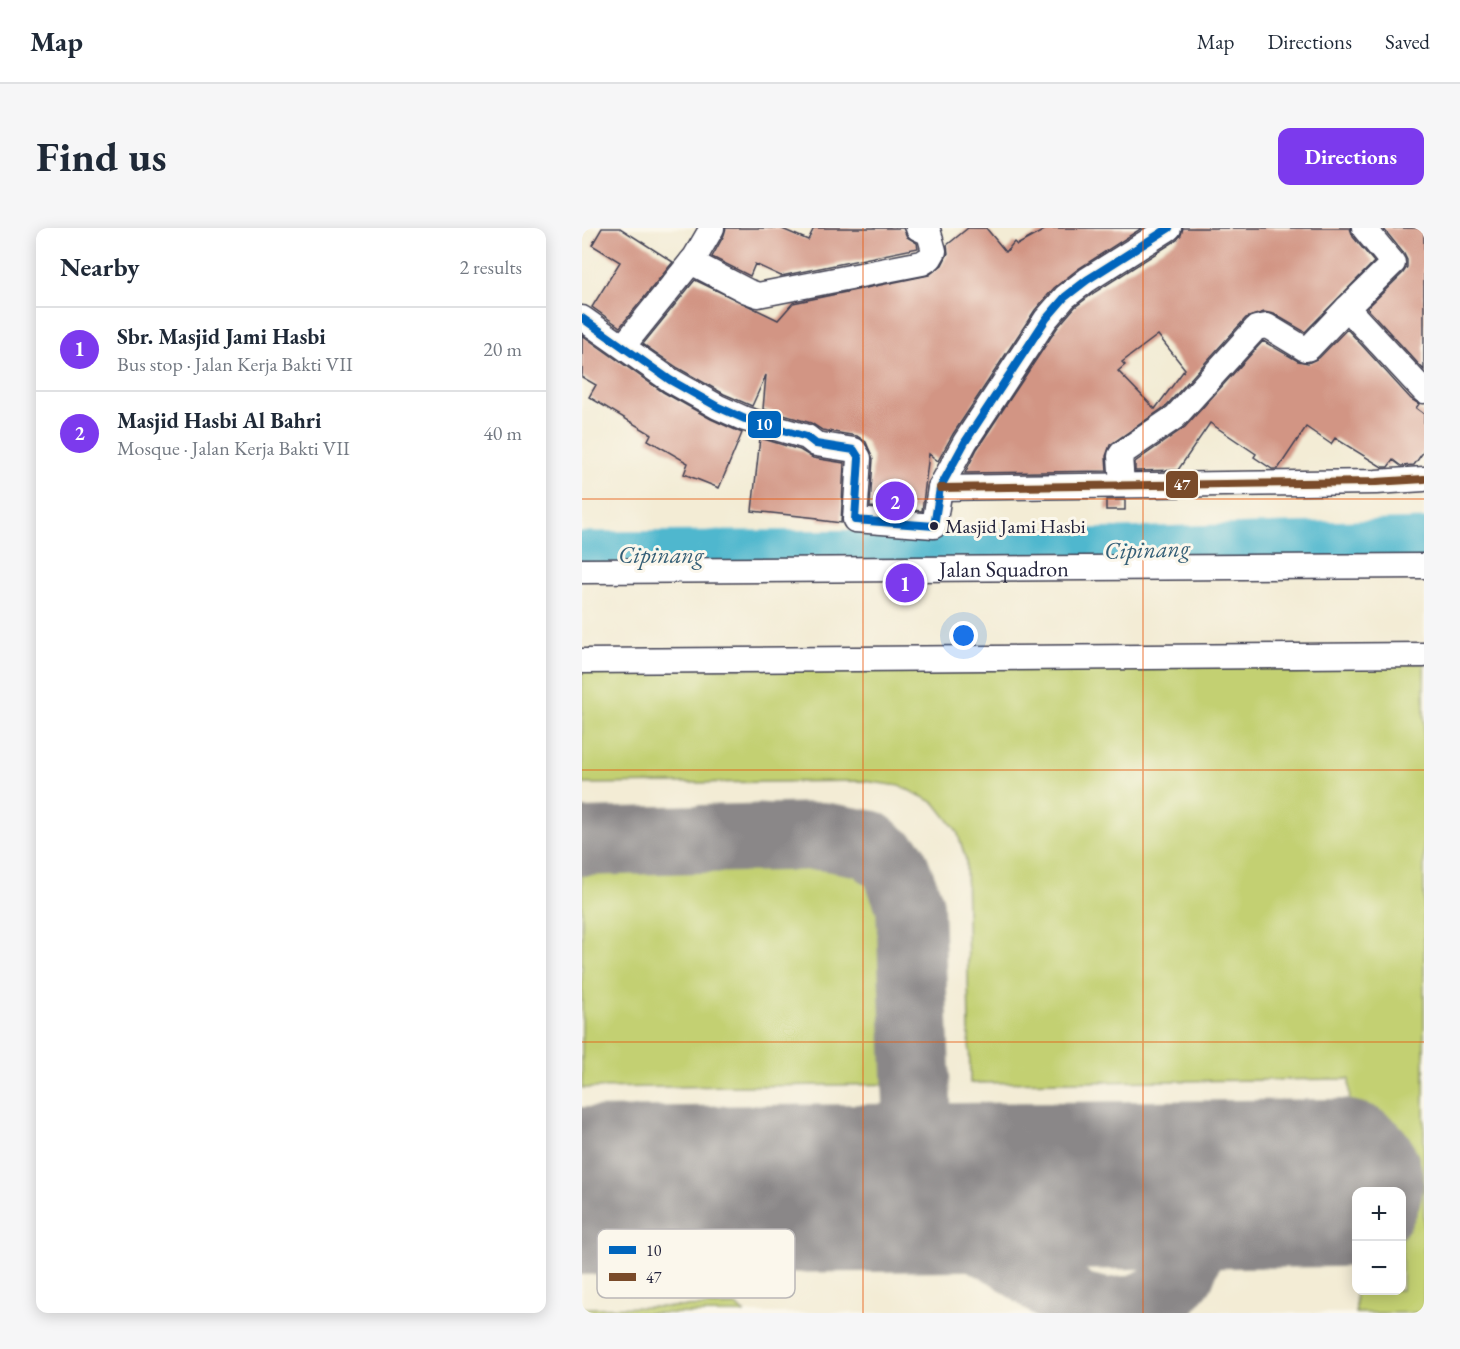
<!DOCTYPE html>
<meta charset="utf-8">
<style>
:root{--surface:#fff;--page:#f6f6f7;--text:#1f2937;--muted:#747a83;--line:#e0e1e3;--accent:#7c3aed}
body{margin:0;font-family:"EB Garamond",serif;background:var(--page);color:var(--text)}
.controls{position:absolute;right:18px;bottom:18px;display:grid;overflow:hidden;border-radius:12px;box-shadow:0 3px 15px #0003}
.controls button{width:54px;height:54px;display:grid;place-items:center;padding:0;border:0;border-bottom:2px solid var(--line);background:var(--surface);color:var(--text);font:30px sans-serif}
.you{position:absolute;left:382px;top:408px;width:21px;height:21px;margin:-15px;border:4px solid #fff;border-radius:50%;background:#1a73e8;box-shadow:0 0 0 9px #1a73e833}
.badge{display:grid;place-items:center;width:39px;height:39px;border-radius:50%;background:var(--accent);color:#fff;font-size:20px;font-weight:700}
.pin{position:absolute;translate:-50% -50%;border:3px solid #fff;box-shadow:0 2px 6px #0006}
.list{margin:0;padding:0;list-style:none}
h2{display:flex;justify-content:space-between;align-items:center;height:78px;margin:0;padding:0 24px;font-size:26px}
h2 small{font-size:20px;font-weight:400;color:var(--muted)}
.list li{display:grid;grid-template-columns:39px 1fr auto;gap:18px;align-items:center;box-sizing:border-box;height:84px;padding:0 24px;border-top:2px solid var(--line)}
.list b{display:block;font-size:22px;white-space:nowrap}
.list p{margin:0;font-size:20px;white-space:nowrap;color:var(--muted)}
.list em{font-size:20px;font-style:normal;color:var(--muted)}
.map{position:relative;flex:none;width:842px;height:1085px;overflow:hidden;border-radius:12px}
header{display:flex;align-items:center;gap:36px;box-sizing:border-box;height:84px;padding:0 30px;background:var(--surface);border-bottom:2px solid var(--line)}
header strong{font-size:28px}
nav{display:flex;gap:33px;margin-inline-start:auto;font-size:21px}
.intro{display:flex;align-items:center;justify-content:space-between;box-sizing:border-box;height:144px;padding:0 36px}
h1{margin:0;font-size:42px}
.button{padding:15px 27px;border-radius:12px;background:var(--accent);color:#fff;font-size:21px;font-weight:700}
main{display:flex;gap:36px;padding:0 36px}
aside{flex:1;background:var(--surface);border-radius:12px;box-shadow:0 3px 15px #0003}
.map>svg:first-child{display:block}
</style>
<header>
<strong>Map</strong>
<nav><a>Map</a><a>Directions</a><a>Saved</a></nav>
</header>
<div class="intro"><h1>Find us</h1><a class="button">Directions</a></div>
<main>
<aside>
<h2>Nearby<small>2 results</small></h2>
<ul class="list">
<li><span class="badge">1</span><div><b>Sbr. Masjid Jami Hasbi</b><p>Bus stop · Jalan Kerja Bakti VII</p></div><em>20 m</em></li>
<li><span class="badge">2</span><div><b>Masjid Hasbi Al Bahri</b><p>Mosque · Jalan Kerja Bakti VII</p></div><em>40 m</em></li>
</ul>
</aside>
<div class="map">
<svg width="842" height="1085" viewBox="0 0 842 1085">
<rect width="100%" height="100%" fill="#fbf7ec"/>
<filter id="ink" filterUnits="userSpaceOnUse"><feTurbulence type="fractalNoise" baseFrequency=".0167" numOctaves="2"/><feDisplacementMap in="SourceGraphic" scale="12" xChannelSelector="R" yChannelSelector="G"/><feConvolveMatrix kernelMatrix="1 2 1 2 8 2 1 2 1" color-interpolation-filters="sRGB"/></filter>
<filter id="wash" filterUnits="userSpaceOnUse"><feTurbulence type="fractalNoise" baseFrequency=".008" numOctaves="4" result="noise"/><feDisplacementMap in="SourceGraphic" scale="24" xChannelSelector="R" yChannelSelector="G"/><feGaussianBlur stdDeviation="1.35" result="paint"/><feColorMatrix in="noise" values="0 0 0 0 0 0 0 0 0 0 0 0 0 0 0 0 0 1.4 0 .05"/><feComposite in="paint" operator="in"/></filter>
<g filter="url(#wash)">
<rect width="100%" height="100%" fill="#f3ecd5"/>
<path fill="#c3d072" stroke="#727956" stroke-width="1.5" fill-rule="evenodd" d="M 842,435 L 842,1085 L 774,1085 L 767,851 L 388,855 L 384,632 L 375,603 L 353,575 L 318,558 L 282,553 L 0,556 L 0,441 ZM 774,964 L 820,964 L 820,1062 L 774,1062 Z
M 240,608 L 286,616 L 312,636 L 328,678 L 332,805 L 332,856 L 0,860 L 0,614 Z
M 155,1078 L 162,1085 L 0,1085 L 0,1080 Z"/>
<g fill="none" stroke-linecap="round" stroke-linejoin="round">
<path stroke="#50b7ce" stroke-width="45" d="M 0,326 L 506,323 L 842,313"/>
<path stroke="#8a8788" stroke-width="68" d="M 0,614 L 240,608 L 286,616 L 312,636 L 328,678 L 338,959
M 231,960 L 295,973 L 341,986 L 381,1002 L 427,1027 L 496,1078 L 524,1084 L 553,1081 L 578,1070 L 599,1045 L 609,1019 L 612,991 L 600,956 L 583,935 L 564,922 L 535,914 L 506,916 L 409,958"/>
<path stroke="#8a8788" stroke-width="168" d="M 0,963 L 757,955"/>
</g>
<g id="blocks">
<path fill="#d29584" fill-rule="evenodd" d="M 20,0 L 38,0 L 91,34 L 38,99 L 10,79 L 38,34 L 10,17 Z
M 144,0 L 198,0 L 226,12 L 232,0 L 321,0 L 325,9 L 335,15 L 336,20 L 199,48 L 173,36 L 168,48 L 130,29 L 142,7 Z
M 386,0 L 404,0 L 424,24 L 432,14 L 435,17 L 466,0 L 560,0 L 496,41 L 472,60 L 453,82 L 371,206 L 356,233 L 347,226 L 340,283 L 288,279 L 291,231 L 284,214 L 275,208 L 240,202 L 229,195 L 181,181 L 184,147 L 170,178 L 142,166 L 96,140 L 61,116 L 113,52 L 196,92 L 211,75 L 347,47 L 360,37 L 366,25 L 365,17 Z
M 601,0 L 768,0 L 771,9 L 792,34 L 723,104 L 692,86 L 682,84 L 664,90 L 584,178 L 528,217 L 524,228 L 525,243 L 383,245 L 395,221 L 475,100 L 493,79 L 513,64 L 595,12 L 599,7 ZM 576,107 L 603,141 L 573,181 L 536,143 L 543,137 L 540,134 Z
M 801,0 L 842,0 L 842,142 L 785,80 L 821,45 L 825,39 L 825,32 L 822,26 Z
M 765,101 L 829,171 L 837,176 L 834,180 L 842,186 L 842,223 L 832,237 L 819,238 L 811,232 L 806,239 L 800,239 L 753,210 L 749,216 L 724,199 L 696,241 L 690,241 L 672,229 L 674,226 L 628,195 L 596,242 L 553,243 L 553,234 L 603,199 L 681,113 L 716,133 L 726,135 L 737,130 Z
M 0,107 L 81,164 L 129,191 L 160,205 L 137,260 L 102,246 L 106,235 L 66,212 L 69,206 L 7,169 L 14,157 L 0,149 Z
M 178,210 L 218,222 L 231,230 L 262,235 L 259,295 L 236,292 L 236,290 L 170,283 Z
M 524,272 L 543,272 L 543,282 L 524,282 Z"/>
</g>
</g>
<g filter="url(#ink)">
<use href="#blocks" fill-opacity="0" stroke="#414052" stroke-width="1.5"/>
<g fill="none" stroke-linecap="round" stroke-linejoin="round">
<defs>
<g id="minor">
<path d="M 782,0 L 811,35 L 765,80 L 842,163"/>
<path d="M 109,34 L 165,63 L 176,67 L 340,35 L 348,30 L 352,23 L 347,5 L 336,0"/>
<path d="M 0,90 L 88,152 L 136,179 L 163,191 L 225,209 L 234,216 L 272,222 L 277,230 L 273,292 L 352,298 L 358,260 L 383,214 L 464,91 L 483,69 L 505,52 L 587,0"/>
<path d="M 42,117 L 113,29 L 130,0"/>
<path d="M 540,257 L 538,228 L 540,225 L 593,189 L 674,100 L 685,98 L 723,121 L 727,120 L 765,80"/>
<path d="M 358,260 L 794,254 L 842,251"/>
<path id="s1" d="M 0,343 L 842,338"/>
<path d="M 0,433 L 842,427"/>
</g>
</defs>
<use href="#minor" stroke="#414052" stroke-width="27"/>
<use href="#minor" stroke="#fff" stroke-width="24"/>
<defs>
<path id="bus-1" d="M 0,90 L 88,152 L 136,179 L 163,191 L 225,209 L 234,216 L 272,222 L 277,230 L 273,292 L 352,298 L 358,260 L 383,214 L 464,91 L 483,69 L 505,52 L 587,0"/>
<path id="bus-2" d="M 358,260 L 794,254 L 842,251"/>
</defs>
<use href="#bus-1" stroke="#fbf7ec" stroke-width="12"/>
<use href="#bus-2" stroke="#fbf7ec" stroke-width="12"/>
<use href="#bus-1" stroke="#0065bd" stroke-width="8"/>
<use href="#bus-2" stroke="#7a4b2a" stroke-width="8"/>
</g>
</g>
<path fill="none" stroke="#e8590c" stroke-width="1.5" stroke-opacity="0.55" d="M 281,0 L 281,1085M 561,0 L 561,1085M 0,271 L 842,271M 0,542 L 842,542M 0,814 L 842,814"/>
<circle fill="#22223b" stroke="#fbf7ec" stroke-width="2" cx="352" cy="298" r="5"/>
<g text-anchor="middle" dominant-baseline="central" stroke-width="6" stroke-linejoin="round" paint-order="stroke">
<g font-size="20" fill="#22223b" stroke="#fbf7ec" text-anchor="start">
<text x="363" y="298">Masjid Jami Hasbi</text>
</g>
<g font-size="22" fill="#22223b" stroke="#fbf7ec">
<text stroke="none"><textPath href="#s1" startOffset="422">Jalan Squadron</textPath></text>
</g>
<g font-size="24" font-style="italic" fill="#345e76" stroke="#fbf7ec">
<text transform="translate(565 321) rotate(-2)">Cipinang</text>
<text x="79" y="326">Cipinang</text>
</g>
</g>
<rect x="15" y="1001" width="198" height="69" rx="9" fill="#fbf7ec" stroke="#bab7b7" stroke-width="1.5"/>
<rect x="27" y="1018" width="27" height="8" fill="#0065bd"/>
<rect x="27" y="1045" width="27" height="8" fill="#7a4b2a"/>
<g font-size="16" fill="#22223b">
<text x="64" y="1028">10</text>
<text x="64" y="1055">47</text>
</g>
<g stroke="#fbf7ec" stroke-width="2">
<rect x="165" y="182" width="35" height="29" rx="6" fill="#0065bd"/>
<rect x="583" y="242" width="34" height="29" rx="6" fill="#7a4b2a"/>
</g>
<g font-size="16" text-anchor="middle" font-weight="bold" fill="#fff">
<text x="182" y="202">10</text>
<text x="600" y="262">47</text>
</g>
</svg>
<div class="controls">
<button>+</button>
<button>−</button>
</div>
<div class="you"></div>
<div class="pin badge" style="left:323px;top:355px">1</div>
<div class="pin badge" style="left:313px;top:273px">2</div>
</div>
</main>
